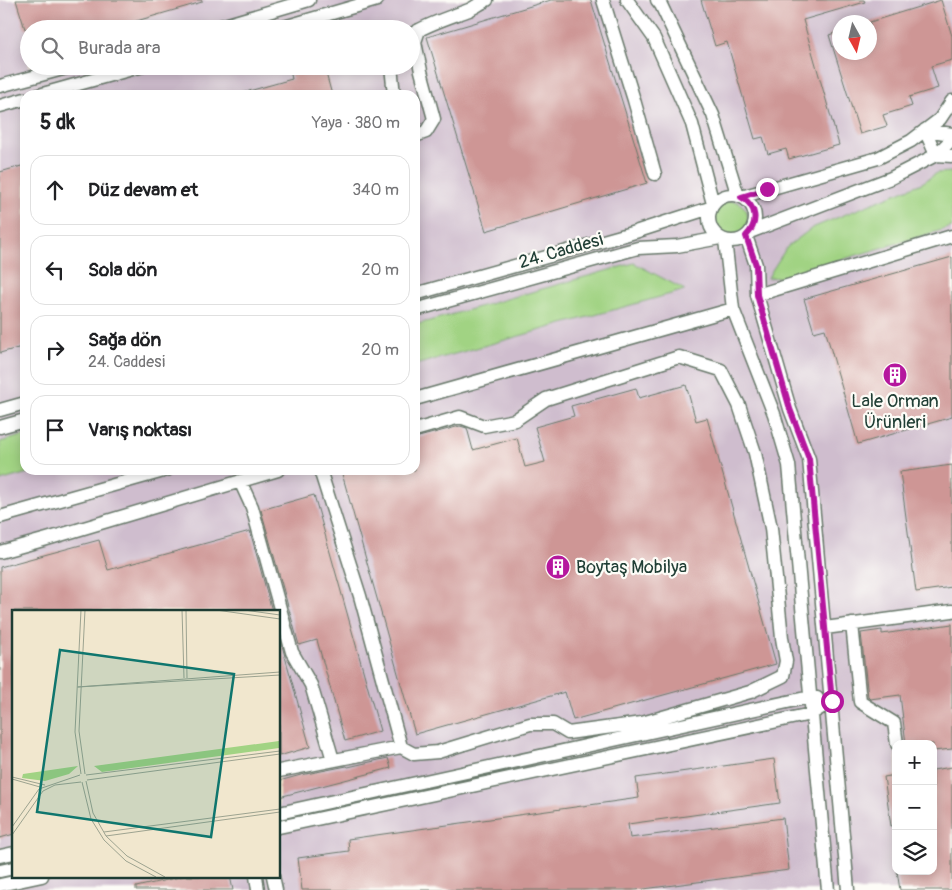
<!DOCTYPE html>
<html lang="tr">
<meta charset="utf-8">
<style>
:root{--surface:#fff;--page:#f6f6f6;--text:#202124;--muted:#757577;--line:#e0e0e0}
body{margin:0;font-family:Pangolin,sans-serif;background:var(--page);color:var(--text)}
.controls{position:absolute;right:15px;bottom:15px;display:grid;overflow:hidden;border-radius:10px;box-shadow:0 2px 12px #0003}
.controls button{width:45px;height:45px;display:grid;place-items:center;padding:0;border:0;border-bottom:1px solid var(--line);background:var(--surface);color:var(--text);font:25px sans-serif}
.compass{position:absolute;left:832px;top:15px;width:45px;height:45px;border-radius:50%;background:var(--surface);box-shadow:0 2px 12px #0003;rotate:172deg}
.stop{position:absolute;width:15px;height:15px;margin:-11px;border:4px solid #b5179e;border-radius:50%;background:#fff}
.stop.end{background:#b5179e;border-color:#fff;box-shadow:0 1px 5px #0008}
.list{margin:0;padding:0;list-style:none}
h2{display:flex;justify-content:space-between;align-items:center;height:65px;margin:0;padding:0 20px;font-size:21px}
h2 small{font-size:16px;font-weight:400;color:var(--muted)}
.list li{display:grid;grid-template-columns:32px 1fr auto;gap:15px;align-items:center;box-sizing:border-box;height:70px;margin:0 10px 10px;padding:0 10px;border:1px solid var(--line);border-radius:15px}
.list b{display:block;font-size:19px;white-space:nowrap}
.list p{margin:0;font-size:16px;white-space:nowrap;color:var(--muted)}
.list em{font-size:16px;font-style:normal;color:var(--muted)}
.icon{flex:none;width:28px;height:28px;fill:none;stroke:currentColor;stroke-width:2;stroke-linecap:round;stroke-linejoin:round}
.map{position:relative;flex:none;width:952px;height:890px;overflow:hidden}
.search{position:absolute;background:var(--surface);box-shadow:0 2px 12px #0003;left:20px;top:20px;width:400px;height:55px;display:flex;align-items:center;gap:12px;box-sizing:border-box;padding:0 18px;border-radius:28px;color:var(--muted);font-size:19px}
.panel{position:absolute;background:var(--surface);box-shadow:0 2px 12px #0003;left:20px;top:90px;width:400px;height:385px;border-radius:15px}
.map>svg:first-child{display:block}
</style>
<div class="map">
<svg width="952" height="890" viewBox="0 0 952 890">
<rect width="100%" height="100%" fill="#fdfcf7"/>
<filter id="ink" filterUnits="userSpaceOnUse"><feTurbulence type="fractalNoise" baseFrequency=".02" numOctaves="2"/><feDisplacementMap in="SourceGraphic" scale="10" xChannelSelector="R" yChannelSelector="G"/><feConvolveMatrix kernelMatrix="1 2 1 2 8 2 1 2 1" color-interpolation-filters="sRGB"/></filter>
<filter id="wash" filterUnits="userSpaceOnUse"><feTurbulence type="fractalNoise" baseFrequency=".0096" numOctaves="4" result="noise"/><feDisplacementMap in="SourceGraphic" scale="20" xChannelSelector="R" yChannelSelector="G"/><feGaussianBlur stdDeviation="1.12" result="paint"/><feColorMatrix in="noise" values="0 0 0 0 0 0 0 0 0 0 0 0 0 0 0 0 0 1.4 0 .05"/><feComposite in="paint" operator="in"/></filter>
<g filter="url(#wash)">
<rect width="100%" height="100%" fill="#f1e7ce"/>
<path fill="#cfbdce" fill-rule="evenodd" d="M 0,0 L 952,0 L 952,890 L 0,890 ZM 840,22 L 870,22 L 870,52 L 840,52 ZM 29,29 L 411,29 L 411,66 L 29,66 ZM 25,95 L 415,95 L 415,470 L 25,470 ZM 14,611 L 279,611 L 279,876 L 14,876 ZM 896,744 L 933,744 L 933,871 L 896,871 Z"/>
<path fill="#a1d383" stroke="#60885c" d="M 952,172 L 952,227 L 783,277 L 768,278 L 771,272 L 787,247 L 812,228 L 922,183 L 937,173 Z
M714 218a17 17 0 1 1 34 0a17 17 0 1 1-34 0Z
M 634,263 L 685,290 L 415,365 L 415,325 Z
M 25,435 L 25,470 L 38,470 L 0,481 L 0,442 Z"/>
<g id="blocks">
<path fill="#ce9695" d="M 16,0 L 202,0 L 202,2 L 109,29 L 25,29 Z
M 551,0 L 591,0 L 647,183 L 486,231 L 427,37 Z
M 701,0 L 864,0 L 865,2 L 803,20 L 839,145 L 789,159 L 786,149 L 768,154 L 763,137 L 755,139 L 727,42 L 715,46 Z
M 941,0 L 952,36 L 952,60 L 931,66 L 938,88 L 909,97 L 912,106 L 883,115 L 887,126 L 860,134 L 829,35 L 840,31 L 840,52 L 870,52 L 870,22 Z
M 289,66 L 324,66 L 332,95 L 242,95 L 242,93 L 292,79 Z
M 25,165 L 25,346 L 0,353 L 0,172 Z
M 952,257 L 952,417 L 858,444 L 825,329 L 814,332 L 804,299 Z
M 686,385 L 696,421 L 707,418 L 776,664 L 573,720 L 565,692 L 415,734 L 341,470 L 415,470 L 415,438 L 460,426 L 467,428 L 473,450 L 517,438 L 525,467 L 545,462 L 535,427 L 574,416 L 571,406 L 636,388 L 639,398 Z
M 952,465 L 952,587 L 916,592 L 900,472 Z
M 314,495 L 380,731 L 345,741 L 317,640 L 299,645 L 261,510 Z
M 250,531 L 272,611 L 14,611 L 14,834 L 0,838 L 0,567 L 99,540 L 108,570 Z
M 952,624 L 952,749 L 933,751 L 933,744 L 906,744 L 900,695 L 870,699 L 868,697 L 861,633 L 882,630 L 882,634 Z
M 281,642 L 310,747 L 279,756 L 279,643 Z
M 388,758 L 391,768 L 279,797 L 279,781 L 301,775 L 347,766 L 348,767 Z
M 774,759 L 780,803 L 628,824 L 630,838 L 783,818 L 789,870 L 636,890 L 302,890 L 298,858 L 349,851 L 348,839 L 639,798 L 636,778 Z
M 952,767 L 952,890 L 900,890 L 897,871 L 933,871 L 933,770 Z
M 896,775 L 896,825 L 891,826 L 884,777 Z
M 184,876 L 230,876 L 233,890 L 136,890 L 136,887 Z"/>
</g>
</g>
<g filter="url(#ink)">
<use href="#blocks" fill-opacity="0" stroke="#68786a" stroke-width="1"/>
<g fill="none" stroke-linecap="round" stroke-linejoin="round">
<defs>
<path id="minor" d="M 603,0 L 634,100 L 655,174
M 627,0 L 654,38 L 692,124 L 713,204
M 657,0 L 661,5 L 713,115 L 738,196
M 211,29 L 309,0
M 277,29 L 377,0
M 412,34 C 430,23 450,17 469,10 C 475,7 481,3 487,0
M 391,66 L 394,95
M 0,86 L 74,66
M 39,95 L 143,66
M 0,106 L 25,99
M 925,130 L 936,155 L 952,156
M 925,130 L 952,134
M 415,136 L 426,132 L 434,119 L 421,71 L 415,42 L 419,30
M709 218a23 23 0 1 1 46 0a23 23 0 1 1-46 0Z
M 741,197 L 878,158 L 911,141 L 940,119 L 952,101
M 750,232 L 891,178 L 936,155 L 952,139
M 746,236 L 756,265 L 757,295 L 790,409 L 809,459 L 848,890
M 725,240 L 733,309 L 774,414 L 789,465 L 828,890
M 415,294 L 635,232 L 710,208
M 757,295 L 952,236
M 415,310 L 638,248 L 677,246 L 720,238
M 415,399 L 733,309
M 0,410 L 25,403
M 0,427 L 25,420
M 320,470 L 360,596 L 401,747
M 240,481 L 252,507 L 292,652 L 311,685 L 333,760
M 0,517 L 167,470
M 0,552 L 47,539 L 278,470
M 852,624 L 860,702 L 894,723 L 897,744
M 825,628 L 952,611
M 279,771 L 401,747 L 414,754 L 438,752 L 530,724 L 553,724 L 568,733 L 642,723 L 750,692 L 783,676 L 786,661 L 782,638 L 771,528 L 755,453 L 739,405 L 721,370 L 679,357 L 546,399 L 515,420 L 484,426 L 460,417 L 415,430
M 279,813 L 810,697 L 817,698
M 279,827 L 811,714 L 832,701
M 0,856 L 14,853
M 0,871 L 14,868
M 256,876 L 258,890
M 273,876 L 276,890
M 0,885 L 42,876"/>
</defs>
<use href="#minor" stroke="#68786a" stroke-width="15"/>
<use href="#minor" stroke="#fff" stroke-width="12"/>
</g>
</g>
<g fill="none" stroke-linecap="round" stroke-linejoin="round" filter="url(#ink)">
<path stroke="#b5179e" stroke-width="6" d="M 767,189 L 741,197 C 757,206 759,223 746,236 L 756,265 L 757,295 L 790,409 L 809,459 L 832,701"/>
</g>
<defs>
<symbol id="building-disc" viewBox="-11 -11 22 22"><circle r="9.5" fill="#b5179e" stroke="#fdfcf7"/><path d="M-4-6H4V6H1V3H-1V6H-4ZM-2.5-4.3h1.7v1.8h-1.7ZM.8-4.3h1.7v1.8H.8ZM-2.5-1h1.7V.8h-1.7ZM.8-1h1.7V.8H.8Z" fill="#fff"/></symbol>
</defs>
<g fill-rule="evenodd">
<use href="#building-disc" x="881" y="361" width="28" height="28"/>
<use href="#building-disc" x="544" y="553" width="28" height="28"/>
</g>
<g text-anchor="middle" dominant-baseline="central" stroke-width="4.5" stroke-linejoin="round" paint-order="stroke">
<g font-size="18" fill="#1f3d34" stroke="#fdfcf7">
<text transform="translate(561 251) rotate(-16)">24. Caddesi</text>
</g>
<g font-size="18" fill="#1f3d34" stroke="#fdfcf7">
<text x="895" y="401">Lale Orman<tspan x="895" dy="21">Ürünleri</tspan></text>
<text x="576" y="567" text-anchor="start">Boytaş Mobilya</text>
</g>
</g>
<g transform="translate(12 610)">
<rect width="268" height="268" fill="#f1e7ce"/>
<path d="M 267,131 L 267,138 L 90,162 L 82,156 ZM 66,156 L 57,164 L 33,171 L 10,168 L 11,164 Z" fill="#a1d383"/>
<path fill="none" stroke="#9da390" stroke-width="1" d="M 73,0 L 67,121 L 73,164M 170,0 L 172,68M 174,0 L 175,68M 204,0 L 268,9M 232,0 L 268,5M 65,77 L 268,62M 66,77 L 268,65M 69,164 L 63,122 L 69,0M 74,165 L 268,141M 0,167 L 33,175M 0,169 L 28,177M 75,170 L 268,144M 74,171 L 81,203 L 94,226 L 115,246 L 153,267M 70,172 L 79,209 L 92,230 L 114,251 L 144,267M 0,217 L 27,179 L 68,165M 92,222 L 268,199M 0,225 L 31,181 L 43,175 L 69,172M 94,226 L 268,202"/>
<path fill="#0f766e" fill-opacity="0.15" stroke="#0f766e" stroke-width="2.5" d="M 48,40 L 222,64 L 199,227 L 25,202 Z"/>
<rect width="268" height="268" fill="none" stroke="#1f3d34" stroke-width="2.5"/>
</g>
</svg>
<div class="controls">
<button>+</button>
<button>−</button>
<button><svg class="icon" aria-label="layers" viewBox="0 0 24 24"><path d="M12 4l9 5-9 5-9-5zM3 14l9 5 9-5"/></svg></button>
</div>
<svg class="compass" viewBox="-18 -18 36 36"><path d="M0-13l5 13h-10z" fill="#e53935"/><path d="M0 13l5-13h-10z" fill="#757577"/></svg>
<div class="stop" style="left:832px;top:701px"></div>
<div class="stop end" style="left:767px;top:189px"></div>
<div class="search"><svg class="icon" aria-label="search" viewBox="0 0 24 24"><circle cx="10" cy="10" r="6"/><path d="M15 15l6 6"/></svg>Burada ara</div>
<section class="panel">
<h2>5 dk<small>Yaya · 380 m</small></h2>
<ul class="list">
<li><svg class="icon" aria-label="ahead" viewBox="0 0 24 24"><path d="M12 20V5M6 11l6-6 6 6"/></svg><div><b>Düz devam et</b></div><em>340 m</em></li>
<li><svg class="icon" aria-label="left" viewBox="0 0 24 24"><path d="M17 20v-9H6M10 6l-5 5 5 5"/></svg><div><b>Sola dön</b></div><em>20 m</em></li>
<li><svg class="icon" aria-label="right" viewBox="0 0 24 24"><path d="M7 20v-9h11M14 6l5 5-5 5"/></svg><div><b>Sağa dön</b><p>24. Caddesi</p></div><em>20 m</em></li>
<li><svg class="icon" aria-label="arrive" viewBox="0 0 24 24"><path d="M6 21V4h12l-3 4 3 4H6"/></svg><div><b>Varış noktası</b></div></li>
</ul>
</section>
</div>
